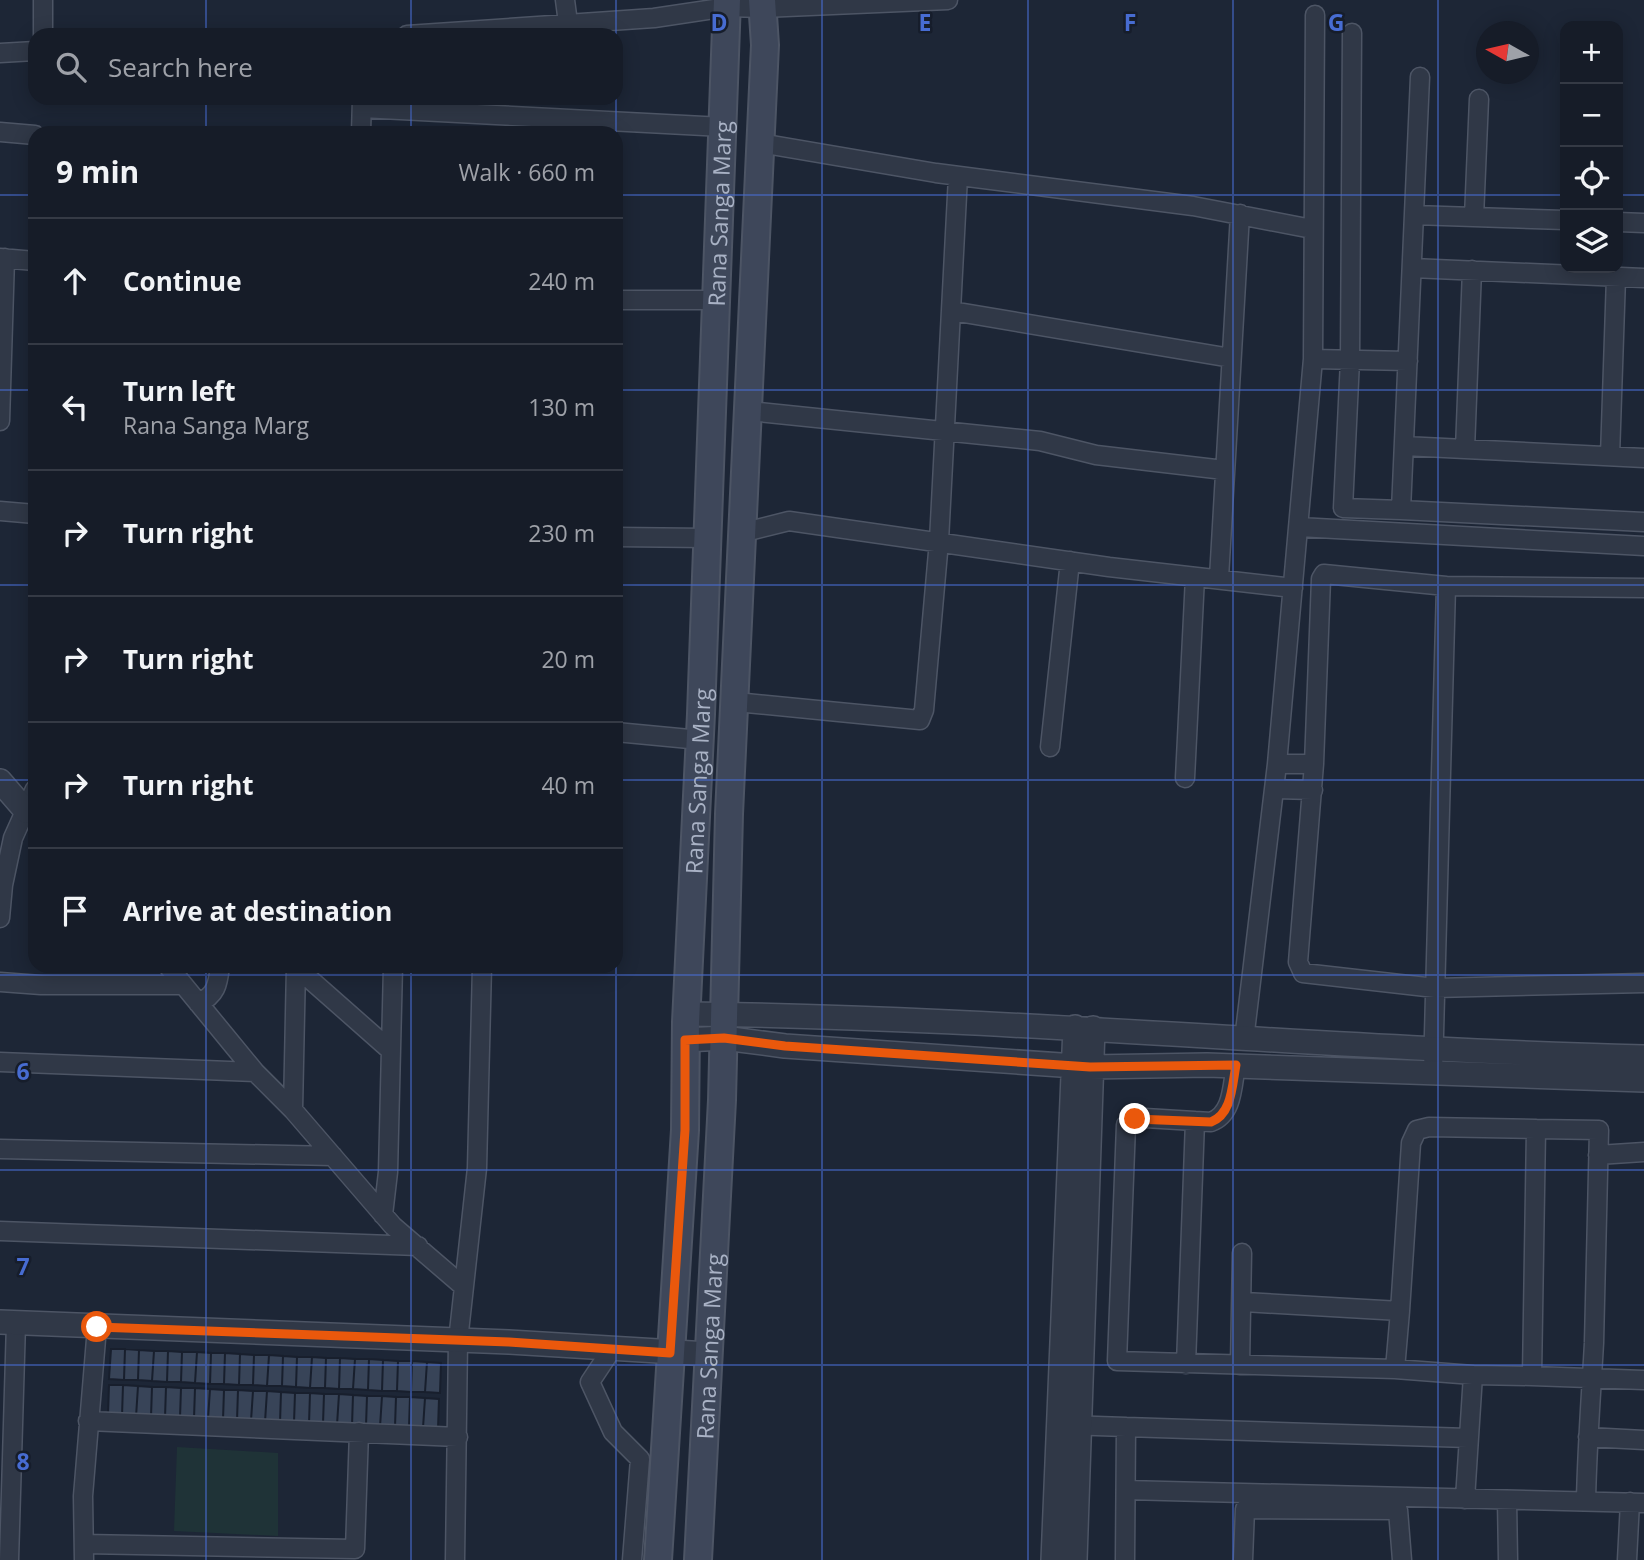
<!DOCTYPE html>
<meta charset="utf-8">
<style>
:root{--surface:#161c28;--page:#232934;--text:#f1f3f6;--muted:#9ea1a8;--line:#353a45}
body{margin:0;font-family:"Open Sans",sans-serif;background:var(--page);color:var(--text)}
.controls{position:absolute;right:21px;top:21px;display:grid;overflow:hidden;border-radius:14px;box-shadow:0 4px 18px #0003}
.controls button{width:63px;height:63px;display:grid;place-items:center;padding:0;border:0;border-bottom:2px solid var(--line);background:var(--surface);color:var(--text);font:35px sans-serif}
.compass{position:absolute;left:1476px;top:21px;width:63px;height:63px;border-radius:50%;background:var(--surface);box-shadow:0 4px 18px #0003;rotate:278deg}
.stop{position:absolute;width:21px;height:21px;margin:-16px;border:5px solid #ea580c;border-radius:50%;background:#fff}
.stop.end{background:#ea580c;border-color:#fff;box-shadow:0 2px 7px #0008}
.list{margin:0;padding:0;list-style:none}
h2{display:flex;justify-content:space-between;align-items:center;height:91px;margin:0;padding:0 28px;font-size:30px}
h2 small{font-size:23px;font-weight:400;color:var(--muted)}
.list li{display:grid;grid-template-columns:46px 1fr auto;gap:21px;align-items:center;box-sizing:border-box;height:126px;padding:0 28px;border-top:2px solid var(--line)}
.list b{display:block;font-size:26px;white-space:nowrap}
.list p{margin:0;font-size:23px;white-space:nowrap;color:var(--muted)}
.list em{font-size:23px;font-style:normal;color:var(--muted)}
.icon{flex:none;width:38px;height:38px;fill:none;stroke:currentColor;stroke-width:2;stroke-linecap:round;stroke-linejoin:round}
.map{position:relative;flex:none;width:1644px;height:1560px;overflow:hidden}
.search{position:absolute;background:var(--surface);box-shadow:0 4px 18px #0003;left:28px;top:28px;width:595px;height:77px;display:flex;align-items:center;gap:18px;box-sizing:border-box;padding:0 24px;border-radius:21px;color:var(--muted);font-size:26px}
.panel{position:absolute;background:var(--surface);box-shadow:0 4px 18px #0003;left:28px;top:126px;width:595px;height:847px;border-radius:21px}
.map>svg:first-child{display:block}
</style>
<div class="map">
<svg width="1644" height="1560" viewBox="0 0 1644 1560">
<rect width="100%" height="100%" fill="#1d2636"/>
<path fill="#1f3337" d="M 177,1447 L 278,1453 L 278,1536 L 174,1531 Z"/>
<path fill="#384458" stroke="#181f2d" stroke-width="2" d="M 111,1349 L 125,1349 L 124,1380 L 109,1379 Z
M 125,1349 L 139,1350 L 138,1380 L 124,1380 Z
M 139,1350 L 154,1351 L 152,1381 L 138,1380 Z
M 154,1351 L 168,1351 L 167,1382 L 152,1381 Z
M 168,1351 L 182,1352 L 181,1382 L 167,1382 Z
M 182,1352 L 197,1352 L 195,1383 L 181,1382 Z
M 197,1352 L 211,1353 L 210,1384 L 195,1383 Z
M 211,1353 L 225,1353 L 224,1384 L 210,1384 Z
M 225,1353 L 240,1354 L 239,1385 L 224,1384 Z
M 240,1354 L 254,1355 L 253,1385 L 239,1385 Z
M 254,1355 L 269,1355 L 267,1386 L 253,1385 Z
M 269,1355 L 283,1356 L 282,1386 L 267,1386 Z
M 283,1356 L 297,1357 L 296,1387 L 282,1386 Z
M 297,1357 L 312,1357 L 310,1388 L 296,1387 Z
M 312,1357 L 326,1358 L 325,1388 L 310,1388 Z
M 326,1358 L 340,1358 L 339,1389 L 325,1388 Z
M 340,1358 L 355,1359 L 353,1389 L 339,1389 Z
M 355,1359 L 369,1359 L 368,1390 L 353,1389 Z
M 369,1359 L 383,1360 L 382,1391 L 368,1390 Z
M 383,1360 L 398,1361 L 397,1391 L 382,1391 Z
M 398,1361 L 412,1361 L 411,1392 L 397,1391 Z
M 412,1361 L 427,1362 L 425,1392 L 411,1392 Z
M 427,1362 L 441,1363 L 440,1393 L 425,1392 Z
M 109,1385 L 123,1385 L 122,1416 L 108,1415 Z
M 123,1385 L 138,1386 L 136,1417 L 122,1416 Z
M 138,1386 L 152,1387 L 151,1417 L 136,1417 Z
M 152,1387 L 166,1387 L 165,1418 L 151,1417 Z
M 166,1387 L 181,1388 L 180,1418 L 165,1418 Z
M 181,1388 L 195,1388 L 194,1419 L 180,1418 Z
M 195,1388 L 210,1389 L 208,1419 L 194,1419 Z
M 210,1389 L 224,1390 L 223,1420 L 208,1419 Z
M 224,1390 L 238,1390 L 237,1421 L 223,1420 Z
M 238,1390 L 253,1391 L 251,1421 L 237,1421 Z
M 253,1391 L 267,1391 L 265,1422 L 251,1421 Z
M 267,1391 L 281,1392 L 280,1423 L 265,1422 Z
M 281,1392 L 295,1393 L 294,1423 L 280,1423 Z
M 295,1393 L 310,1393 L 309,1424 L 294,1423 Z
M 310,1393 L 324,1394 L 323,1424 L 309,1424 Z
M 324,1394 L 339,1394 L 337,1425 L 323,1424 Z
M 339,1394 L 353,1395 L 352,1426 L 337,1425 Z
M 353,1395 L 367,1396 L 366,1426 L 352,1426 Z
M 367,1396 L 382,1396 L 380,1427 L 366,1426 Z
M 382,1396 L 396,1397 L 395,1427 L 380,1427 Z
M 396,1397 L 410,1397 L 409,1428 L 395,1427 Z
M 410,1397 L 425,1398 L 423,1428 L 409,1428 Z
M 425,1398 L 439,1399 L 438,1429 L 423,1428 Z"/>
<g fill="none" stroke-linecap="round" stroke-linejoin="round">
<defs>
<path id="minor" d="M 43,0 L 43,35
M 565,0 L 568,23
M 1352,33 L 1350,360 L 1343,508 L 1401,510 L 1420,77
M 407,35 L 654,18 L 727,7 L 763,8 L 948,0
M 0,53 L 35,51
M 362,108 L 723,127
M 0,132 L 35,135
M 361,133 L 362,98
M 760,143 L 936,173 L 1193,206 L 1312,229
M 1414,215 L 1565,220
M 1474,217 L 1479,99
M 1618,222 L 1644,223
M 0,258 L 35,261
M 1412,268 L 1644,278
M 616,300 L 716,300
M 952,311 L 1231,358
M 1313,359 L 1408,361
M 749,411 L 1040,441 L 1096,455 L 1224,470
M 0,421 L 5,258
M 1404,446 L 1644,458
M 1465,449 L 1472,270
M 1610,456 L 1616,277
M 1401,510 L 1644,522
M 0,511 L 35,514
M 1299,527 L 1644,546
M 745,532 L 789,521 L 1109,567 L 1293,588
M 616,537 L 707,538
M 1219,578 L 1240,214
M 1446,586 L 1644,588
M 736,702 L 920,720 L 924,710 L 939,541 L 958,176
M 616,732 L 700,740
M 1050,747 L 1070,561
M 1277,764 L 1314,764 L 1321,579 L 1324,574 L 1446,586 L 1433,1071
M 1314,764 L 1298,962 L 1303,973 L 1435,988 L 1644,983
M 1185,778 L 1195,577
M 1275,789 L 1313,790
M 0,918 L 3,885 L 13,838 L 35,789
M 168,966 L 255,1072 L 293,1110
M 296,966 L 293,1110 L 393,1226 L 464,1287
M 296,967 L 389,1049
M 0,982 L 41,985 L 183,985
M 198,1003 C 216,996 218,984 220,966
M 1244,1040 L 1277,764 L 1313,359 L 1315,15
M 0,1062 L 255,1072
M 1236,1065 C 1232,1086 1233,1114 1211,1122 L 1145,1118 L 1126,1125 L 1117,1361 L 1395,1369 L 1473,1375 L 1465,1499
M 0,1149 L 333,1156
M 1598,1155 L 1644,1152
M 383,1215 L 388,1172 L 393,966
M 0,1231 L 418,1246
M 1244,1302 L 1400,1311 L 1411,1143 L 1417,1130 L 1429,1127 L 1536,1129
M 612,1349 L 590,1382 L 613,1432 L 640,1459 L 632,1560
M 1186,1364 L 1195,1121
M 1240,1365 L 1242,1253
M 1395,1369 L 1400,1311
M 1473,1375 L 1532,1376
M 88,1421 L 458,1437
M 1067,1425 L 1126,1427 L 1125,1560
M 1126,1427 L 1468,1438
M 1588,1437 L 1644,1440
M 1126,1490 L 1644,1503
M 1507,1500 L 1508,1560
M 1586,1501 C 1587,1448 1591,1396 1594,1343 L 1599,1130 L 1536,1129 L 1532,1376 L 1644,1380
M 84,1544 L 355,1549 L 359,1432
M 9,1560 L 16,1323
M 84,1560 L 83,1496 L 97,1327
M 455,1560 L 458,1341 L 477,1168 L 482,966
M 1243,1560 L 1245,1509 L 1398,1510 L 1402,1560
M 1627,1560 L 1630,1502"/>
<path id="tertiary" d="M 0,781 L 26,811
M 686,1014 C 1006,1017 1324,1049 1644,1057
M 685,1040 L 724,1038 L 785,1046 L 1090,1067 L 1207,1065 L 1644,1080
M 0,1322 L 509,1342 L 708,1354
M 1053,1560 L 1075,1027
M 1075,1560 L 1093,1028"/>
<g id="secondary">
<path id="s1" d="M 658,1560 L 685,1130 L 686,1022 L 701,714 L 727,0"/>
<path id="s2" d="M 698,1560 L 722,1100 L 729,814 L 765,45 L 762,0"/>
</g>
</defs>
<use href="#minor" stroke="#4d5565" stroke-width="21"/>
<use href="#tertiary" stroke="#4d5565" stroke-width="26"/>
<use href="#secondary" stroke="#4d5565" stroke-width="30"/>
<use href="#minor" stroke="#303847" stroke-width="18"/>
<use href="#tertiary" stroke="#303847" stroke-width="23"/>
<use href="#secondary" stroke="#3e475a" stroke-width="26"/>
</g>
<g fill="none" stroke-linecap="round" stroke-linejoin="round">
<path stroke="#ea580c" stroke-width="9" d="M 97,1327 L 509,1342 L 670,1353 L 685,1130 L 685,1040 L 724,1038 L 785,1046 L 1090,1067 L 1236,1065 C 1232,1086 1232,1114 1211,1122 L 1135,1119"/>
</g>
<path fill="none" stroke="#476cd2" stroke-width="2" stroke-opacity="0.55" d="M 206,0 L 206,35M 411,0 L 411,35M 616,0 L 616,1560M 822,0 L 822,1560M 1028,0 L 1028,1560M 1233,0 L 1233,1560M 1438,0 L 1438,1560M 206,98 L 206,133M 411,98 L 411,133M 0,195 L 35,195M 616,195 L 1565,195M 1618,195 L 1644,195M 0,390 L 35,390M 616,390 L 1644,390M 0,585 L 35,585M 616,585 L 1644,585M 0,780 L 35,780M 616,780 L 1644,780M 206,966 L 206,1560M 411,966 L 411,1560M 0,975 L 1644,975M 0,1170 L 1644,1170M 0,1365 L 1644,1365"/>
<g text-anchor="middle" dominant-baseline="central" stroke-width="5" stroke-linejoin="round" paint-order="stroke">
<g font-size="23" fill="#a9b2c5" stroke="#161d2b">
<text stroke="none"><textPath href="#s1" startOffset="1348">Rana Sanga Marg</textPath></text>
<text stroke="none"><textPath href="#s1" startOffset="780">Rana Sanga Marg</textPath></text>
<text stroke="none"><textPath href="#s2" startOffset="214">Rana Sanga Marg</textPath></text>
</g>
</g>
<g font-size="23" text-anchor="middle" font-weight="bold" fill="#476cd2" stroke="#161d2b" stroke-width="5" stroke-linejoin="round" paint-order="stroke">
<text x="719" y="31">D</text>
<text x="925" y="31">E</text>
<text x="1130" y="31">F</text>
<text x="1336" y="31">G</text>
<text x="23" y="1080">6</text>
<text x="23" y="1275">7</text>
<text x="23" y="1470">8</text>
</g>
</svg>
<div class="controls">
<button>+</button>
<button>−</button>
<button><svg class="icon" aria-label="locate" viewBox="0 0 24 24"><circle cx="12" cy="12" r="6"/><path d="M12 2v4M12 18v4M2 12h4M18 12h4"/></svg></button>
<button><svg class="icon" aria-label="layers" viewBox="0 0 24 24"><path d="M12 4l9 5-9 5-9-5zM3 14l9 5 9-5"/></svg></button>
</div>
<svg class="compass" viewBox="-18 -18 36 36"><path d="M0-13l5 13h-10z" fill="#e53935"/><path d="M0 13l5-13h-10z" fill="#9ea1a8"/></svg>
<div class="stop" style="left:97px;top:1327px"></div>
<div class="stop end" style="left:1135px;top:1119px"></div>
<div class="search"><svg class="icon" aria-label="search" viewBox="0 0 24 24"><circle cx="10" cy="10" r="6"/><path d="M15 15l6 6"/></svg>Search here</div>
<section class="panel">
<h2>9 min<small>Walk · 660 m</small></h2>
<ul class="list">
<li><svg class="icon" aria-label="ahead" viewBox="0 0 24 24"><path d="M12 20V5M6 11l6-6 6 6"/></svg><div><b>Continue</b></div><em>240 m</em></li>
<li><svg class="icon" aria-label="left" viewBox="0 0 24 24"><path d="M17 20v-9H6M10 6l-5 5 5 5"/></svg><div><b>Turn left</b><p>Rana Sanga Marg</p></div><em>130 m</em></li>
<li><svg class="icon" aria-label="right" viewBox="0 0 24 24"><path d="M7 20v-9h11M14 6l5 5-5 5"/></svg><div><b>Turn right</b></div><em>230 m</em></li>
<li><svg class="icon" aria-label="right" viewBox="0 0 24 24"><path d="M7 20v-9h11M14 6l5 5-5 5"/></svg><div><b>Turn right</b></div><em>20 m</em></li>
<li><svg class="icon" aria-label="right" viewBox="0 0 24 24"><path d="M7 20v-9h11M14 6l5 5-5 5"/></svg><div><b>Turn right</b></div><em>40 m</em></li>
<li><svg class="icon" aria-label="arrive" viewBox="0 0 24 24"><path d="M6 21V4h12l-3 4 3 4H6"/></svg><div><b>Arrive at destination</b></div></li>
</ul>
</section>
</div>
